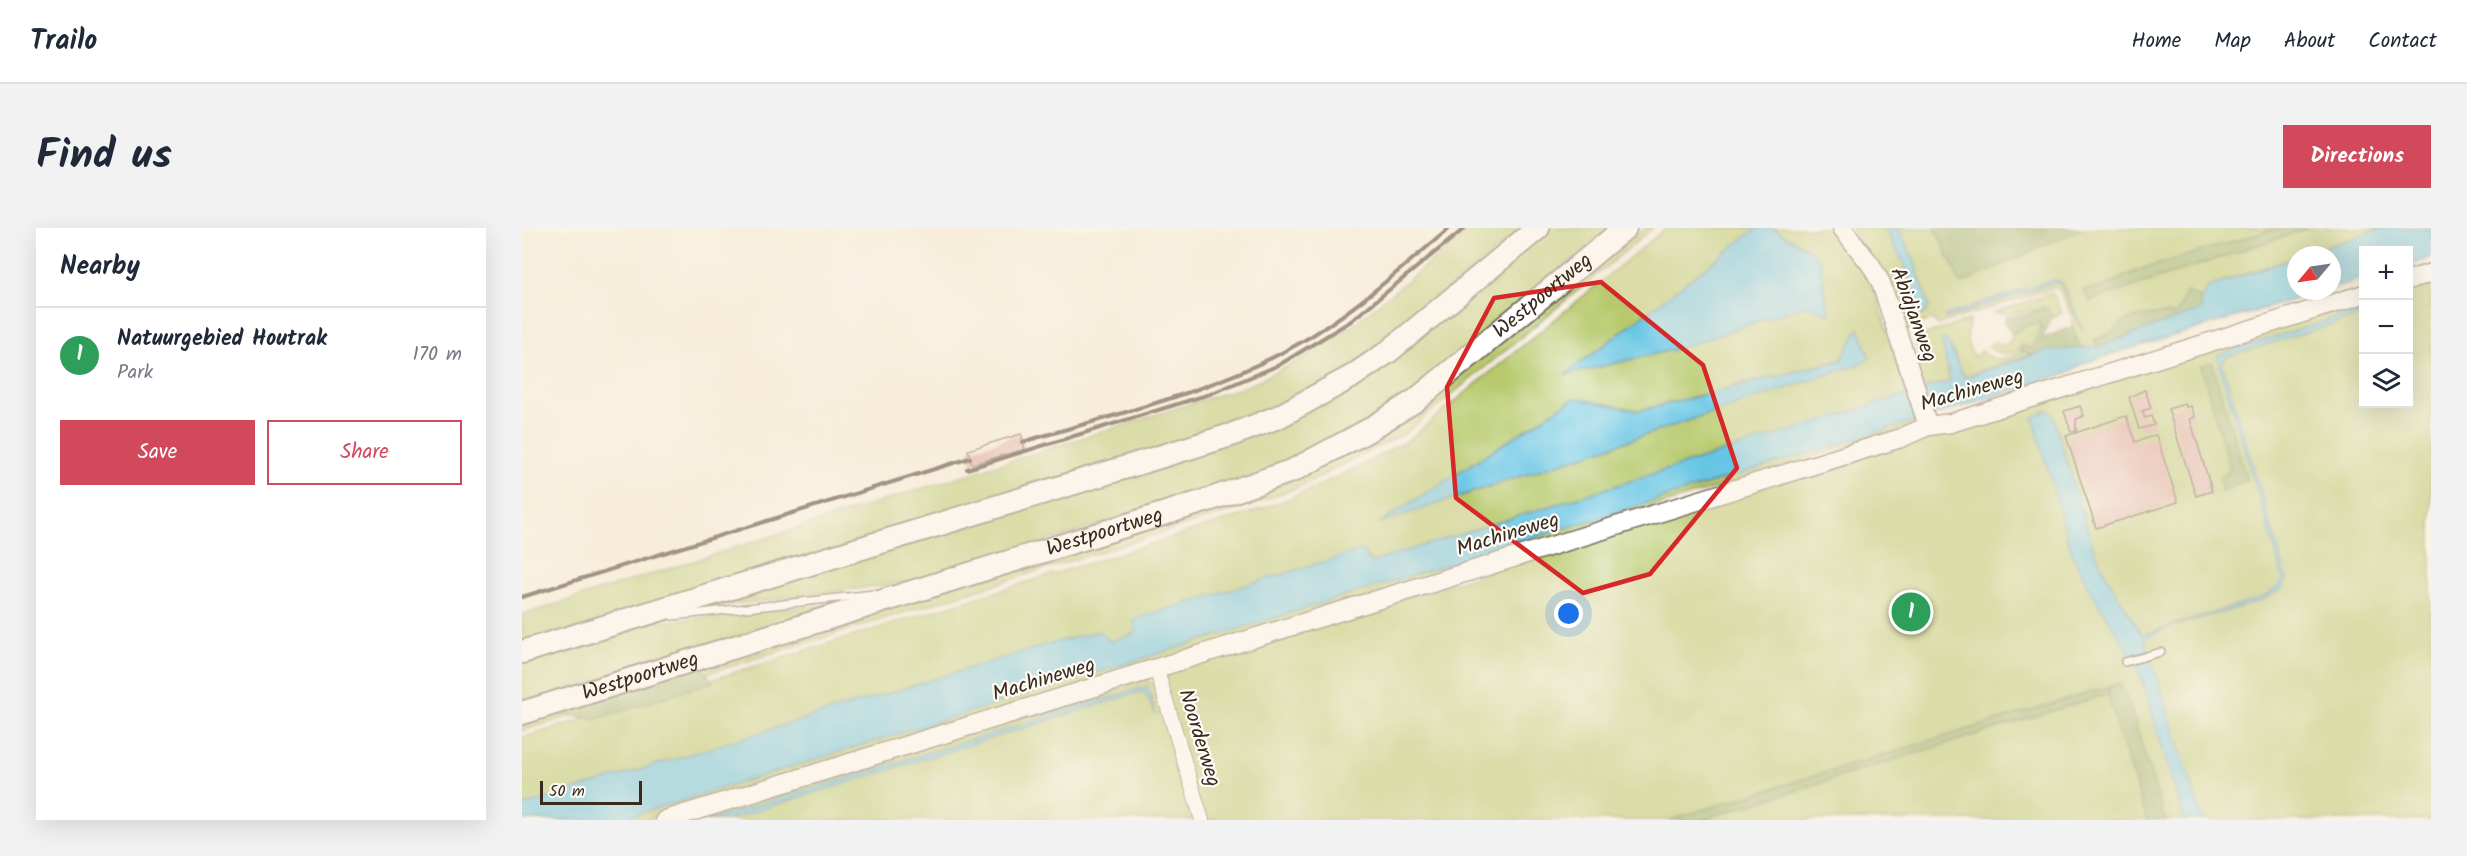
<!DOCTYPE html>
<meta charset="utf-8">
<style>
:root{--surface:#fff;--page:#f2f2f3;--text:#1f2937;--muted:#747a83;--line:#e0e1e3;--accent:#d1495b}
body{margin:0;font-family:Kalam,sans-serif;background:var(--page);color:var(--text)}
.controls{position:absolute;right:18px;top:18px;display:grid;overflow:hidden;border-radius:0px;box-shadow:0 6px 24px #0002}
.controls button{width:54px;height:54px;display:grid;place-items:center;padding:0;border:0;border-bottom:2px solid var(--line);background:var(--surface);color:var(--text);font:30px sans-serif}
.compass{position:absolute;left:1765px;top:18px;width:54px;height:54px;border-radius:50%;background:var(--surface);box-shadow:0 6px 24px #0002;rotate:241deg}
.scale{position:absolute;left:18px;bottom:15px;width:102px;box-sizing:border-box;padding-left:6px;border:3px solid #3b2a1e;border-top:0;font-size:16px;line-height:21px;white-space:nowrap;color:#3b2a1e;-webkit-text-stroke:4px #fdfcf7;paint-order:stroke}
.you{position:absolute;left:1047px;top:386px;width:21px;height:21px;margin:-15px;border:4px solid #fff;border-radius:50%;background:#1a73e8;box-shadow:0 0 0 9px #1a73e833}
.badge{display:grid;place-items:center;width:39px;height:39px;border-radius:50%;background:var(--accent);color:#fff;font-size:20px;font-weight:700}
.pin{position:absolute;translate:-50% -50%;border:3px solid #fff;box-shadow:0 2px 6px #0006}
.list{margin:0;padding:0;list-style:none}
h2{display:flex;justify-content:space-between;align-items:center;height:78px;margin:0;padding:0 24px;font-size:26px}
h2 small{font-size:20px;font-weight:400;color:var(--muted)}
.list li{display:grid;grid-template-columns:39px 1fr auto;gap:18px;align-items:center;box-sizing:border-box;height:96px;padding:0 24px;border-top:2px solid var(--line)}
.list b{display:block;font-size:22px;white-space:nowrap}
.list p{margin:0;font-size:20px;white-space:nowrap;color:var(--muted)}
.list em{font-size:20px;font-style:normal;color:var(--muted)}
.actions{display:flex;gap:12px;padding:18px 24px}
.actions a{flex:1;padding:14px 0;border:2px solid var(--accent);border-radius:0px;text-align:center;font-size:21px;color:var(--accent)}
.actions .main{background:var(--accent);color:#fff}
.icon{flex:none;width:33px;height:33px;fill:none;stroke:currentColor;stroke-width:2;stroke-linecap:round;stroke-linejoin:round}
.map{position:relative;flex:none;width:1909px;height:592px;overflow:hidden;border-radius:0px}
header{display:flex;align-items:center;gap:36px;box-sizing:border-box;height:84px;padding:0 30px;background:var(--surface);border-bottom:2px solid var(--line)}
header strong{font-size:28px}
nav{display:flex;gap:33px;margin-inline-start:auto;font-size:21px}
.intro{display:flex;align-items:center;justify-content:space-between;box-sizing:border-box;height:144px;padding:0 36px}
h1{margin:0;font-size:42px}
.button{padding:15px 27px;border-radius:0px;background:var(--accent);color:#fff;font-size:21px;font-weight:700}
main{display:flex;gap:36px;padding:0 36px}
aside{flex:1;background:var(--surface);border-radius:0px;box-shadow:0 6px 24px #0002}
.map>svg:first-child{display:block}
</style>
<header>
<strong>Trailo</strong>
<nav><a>Home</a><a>Map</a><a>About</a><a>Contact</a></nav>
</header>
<div class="intro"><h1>Find us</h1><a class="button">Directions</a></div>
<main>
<aside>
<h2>Nearby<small></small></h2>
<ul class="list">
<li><span class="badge" style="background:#2e9e5b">1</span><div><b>Natuurgebied Houtrak</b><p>Park</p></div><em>170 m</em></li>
</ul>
<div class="actions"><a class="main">Save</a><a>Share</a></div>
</aside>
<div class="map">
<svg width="1909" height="592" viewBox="0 0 1909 592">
<rect width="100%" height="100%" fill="#fdfcf7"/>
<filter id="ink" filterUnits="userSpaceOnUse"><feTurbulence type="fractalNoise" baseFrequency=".0167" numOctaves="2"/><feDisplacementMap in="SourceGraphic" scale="12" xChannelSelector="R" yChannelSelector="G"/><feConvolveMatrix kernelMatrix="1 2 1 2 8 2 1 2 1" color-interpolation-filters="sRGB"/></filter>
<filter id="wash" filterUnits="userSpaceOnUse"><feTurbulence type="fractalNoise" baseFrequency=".008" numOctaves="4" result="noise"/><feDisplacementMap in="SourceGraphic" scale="24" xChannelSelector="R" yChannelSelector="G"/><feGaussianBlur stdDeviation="1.35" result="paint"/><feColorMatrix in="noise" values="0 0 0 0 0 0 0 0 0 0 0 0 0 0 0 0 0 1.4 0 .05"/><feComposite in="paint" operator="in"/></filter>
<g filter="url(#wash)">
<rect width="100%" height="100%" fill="#f7edda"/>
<path fill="#b7c96c" stroke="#797a45" stroke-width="1.5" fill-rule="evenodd" d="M 950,0 L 1001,0 L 846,128 L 755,184 L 0,419 L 0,387 L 725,158 L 772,135 L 827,100 Z
M 1028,0 L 1088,0 L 881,173 L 777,233 L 404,352 L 160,383 L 690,220 L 894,110 Z
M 1124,0 L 1131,0 L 883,205 L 779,258 L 735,275 L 0,503 L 0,488 L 178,436 L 226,427 L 283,410 L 318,393 L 775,248 Z
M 1144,0 L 1237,0 L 1045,147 L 1284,77 L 1285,20 L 1250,0 L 1306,0 L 1311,2 L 1346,46 L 1356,71 L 1393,197 L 569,456 L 123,592 L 0,592 L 0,510 L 645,311 L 737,282 L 781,265 L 836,239 L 886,212 ZM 1337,101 L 1348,129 L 1338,136 L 860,294 L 1053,170 L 1117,183 L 1319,132 Z
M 1328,0 L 1363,0 L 1383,38 L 1394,78 L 1404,84 L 1407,78 L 1393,34 L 1376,0 L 1755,0 L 1614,43 L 1581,59 L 1562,62 L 1568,73 L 1787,0 L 1862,0 L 1701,53 L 1679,82 L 1573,113 L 1576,119 L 1558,120 L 1550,99 L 1550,89 L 1535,59 L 1415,97 L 1410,91 L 1385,102 L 1380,100 ZM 1531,53 L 1538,53 L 1541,56 L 1560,101 L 1538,56 L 1534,54 L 1424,91 L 1459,74 Z
M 1909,51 L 1909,592 L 161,592 L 625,451 L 632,457 L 643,453 L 647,444 L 654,441 L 1841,72 L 1842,176 L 1886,176 L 1887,58 Z
M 1531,65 L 1540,85 L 1532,89 L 1516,82 L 1485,86 L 1471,85 Z
M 1447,92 L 1445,114 L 1452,129 L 1459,123 C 1472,136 1485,131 1502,123 L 1509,126 L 1441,149 L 1429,118 L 1420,112 L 1428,153 L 1412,158 L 1400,158 L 1395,144 L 1400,136 L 1392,110 Z
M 1517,95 L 1519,101 L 1509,121 L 1500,117 L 1498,122 C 1485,126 1476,129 1466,118 L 1473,113 L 1476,117 L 1483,117 L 1488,113 L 1491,106 L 1504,97 Z
M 331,374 L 0,475 L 0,432 L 116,396 Z"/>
<path fill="#91ad60" stroke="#666c3f" stroke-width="1.5" d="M 1413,0 L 1560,0 L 1439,56 Z
M 1755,0 L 1787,0 L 1568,73 L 1561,62 L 1581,59 L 1614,43 Z
M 1665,64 L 1678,70 L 1679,82 L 1576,119 L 1572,112 C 1588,108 1588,103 1601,95 C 1614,87 1640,85 1654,87 Z
M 1522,79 L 1531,87 L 1520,111 L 1550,99 L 1558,120 L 1509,126 L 1498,122 L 1500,117 L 1509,121 L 1519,101 L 1517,95 L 1504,97 L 1490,106 L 1483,95 L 1484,89 L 1508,86 Z
M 1690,134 L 1725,252 L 1699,264 L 1698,250 L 1708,241 L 1679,138 Z
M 180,440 L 191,454 L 74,491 L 28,485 Z
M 1598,456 L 1607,475 L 1643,592 L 1625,592 L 1585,466 L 1179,592 L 1147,592 L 1585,459 L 1586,464 L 1589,457 Z"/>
<path fill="#66c5e4" stroke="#507881" stroke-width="1.5" d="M 1235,0 L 1250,0 L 1285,20 L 1298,32 L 1307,86 L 1284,77 L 1158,120 L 1043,147 Z
M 1363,0 L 1376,0 L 1393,34 L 1407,79 L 1401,87 L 1398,87 L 1383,38 Z
M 1862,0 L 1909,0 L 1909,30 L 1887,37 L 1886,22 L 1842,22 L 1841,50 L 1810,60 L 1810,27 L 1780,27 Z
M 1774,29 L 1774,63 L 1800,63 L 1564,134 L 1547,144 L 1518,154 L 97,592 L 0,592 L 0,578 L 523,417 L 578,403 L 588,414 L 613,405 L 612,392 L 619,389 L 840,322 L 849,334 L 1428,153 L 1420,112 L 1424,111 L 1442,149 L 1523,123 L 1576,119 L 1679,82 L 1679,71 L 1686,59 Z
M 1531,52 L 1538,53 L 1540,56 L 1561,101 L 1538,56 L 1534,54 L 1423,90 L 1423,87 Z
M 1841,81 L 1841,87 L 1704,129 L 1700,135 L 1765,351 C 1760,382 1647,388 1623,412 L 1681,592 L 1662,592 L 1616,438 L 1567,360 L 1550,326 L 1511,189 L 1526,182 L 1530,185 L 1572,322 L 1586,351 L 1620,407 L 1738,370 L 1746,367 L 1762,352 L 1697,137 L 1696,127 Z
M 1337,100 L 1348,130 L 1338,136 L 857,295 L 1053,170 L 1117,183 L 1319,132 Z
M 622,459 L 626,459 L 634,487 L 622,464 L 618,464 L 204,592 L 187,592 Z"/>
<g id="blocks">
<path fill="#dc9b96" d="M 1623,162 L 1629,180 L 1620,183 L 1623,190 L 1629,188 L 1632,197 L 1617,201 L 1607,169 Z
M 1663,176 L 1664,179 L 1669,178 L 1673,189 L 1668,191 L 1690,263 L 1674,268 L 1646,181 Z
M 1558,178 L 1562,188 L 1554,191 L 1554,203 L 1549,204 L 1542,183 Z
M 1604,188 L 1613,214 L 1634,207 L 1656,274 L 1574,300 L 1544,208 Z
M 499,206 L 503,221 L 450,236 L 446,222 Z"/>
</g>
</g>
<g filter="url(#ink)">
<use href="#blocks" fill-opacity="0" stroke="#7d6e60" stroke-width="1.5"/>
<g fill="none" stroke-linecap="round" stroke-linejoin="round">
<defs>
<path id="service" d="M 151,388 L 352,366
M 1603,434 L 1639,424"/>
<path id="minor" d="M 634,440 L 680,592"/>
<path id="tertiary" d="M 1320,0 L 1349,37 L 1359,55 L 1406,198
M 1886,52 L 1909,45
M 143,592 L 1379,210 L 1406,198 L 1429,195 L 1842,66"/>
<g id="primary">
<path d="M 0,424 L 709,207 L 756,189 L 829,149 L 866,124 L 1016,0"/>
<path id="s1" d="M 0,485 L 686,272 L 772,242 L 845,203 L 894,172 L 1103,0"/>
</g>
</defs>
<use href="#service" stroke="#7d6e60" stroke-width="10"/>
<use href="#minor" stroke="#7d6e60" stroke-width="16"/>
<use href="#tertiary" stroke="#7d6e60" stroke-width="21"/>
<use href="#primary" stroke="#7d6e60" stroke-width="26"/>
<use href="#service" stroke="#fff" stroke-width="7"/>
<use href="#minor" stroke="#fff" stroke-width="14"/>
<use href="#tertiary" stroke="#fff" stroke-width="18"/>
<use href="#primary" stroke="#fff" stroke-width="22"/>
<path stroke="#3b2a1e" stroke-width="4" d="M 501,214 C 594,186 692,164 776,116 C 831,85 879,40 928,0
M 445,241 L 688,166 L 757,137 L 829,93 L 943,0
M 0,369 L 448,230"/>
</g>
</g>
<path d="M0 0H1909V592H0ZM 1079,54 L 1181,137 L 1215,240 L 1128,346 L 1061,365 L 934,270 L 925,159 L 972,70 Z" fill="#f7edda" fill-opacity=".55" fill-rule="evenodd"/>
<path fill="none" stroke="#d62828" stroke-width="4.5" stroke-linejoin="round" d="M 1079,54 L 1181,137 L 1215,240 L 1128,346 L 1061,365 L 934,270 L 925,159 L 972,70 Z"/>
<g text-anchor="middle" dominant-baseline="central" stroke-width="4.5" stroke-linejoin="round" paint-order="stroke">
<g font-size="21" fill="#3b2a1e" stroke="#fdfcf7">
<text stroke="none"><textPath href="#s1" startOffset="1114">Westpoortweg</textPath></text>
<text transform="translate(1391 87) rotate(70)">Abidjanweg</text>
<text transform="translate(1450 163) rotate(-16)">Machineweg</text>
<text stroke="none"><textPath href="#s1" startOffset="610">Westpoortweg</textPath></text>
<text transform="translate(986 307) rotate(-17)">Machineweg</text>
<text stroke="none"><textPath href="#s1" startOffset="124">Westpoortweg</textPath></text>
<text transform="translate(522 452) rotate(-17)">Machineweg</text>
<text transform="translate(677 510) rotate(73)">Noorderweg</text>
</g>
</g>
</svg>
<div class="controls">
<button>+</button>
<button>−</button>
<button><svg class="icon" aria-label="layers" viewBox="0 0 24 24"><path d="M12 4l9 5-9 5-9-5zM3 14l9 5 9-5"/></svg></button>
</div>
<svg class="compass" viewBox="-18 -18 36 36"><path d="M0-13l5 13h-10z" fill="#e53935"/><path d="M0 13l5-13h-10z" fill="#747a83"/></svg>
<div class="scale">50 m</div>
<div class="you"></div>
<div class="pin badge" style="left:1389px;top:384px;background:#2e9e5b">1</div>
</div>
</main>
